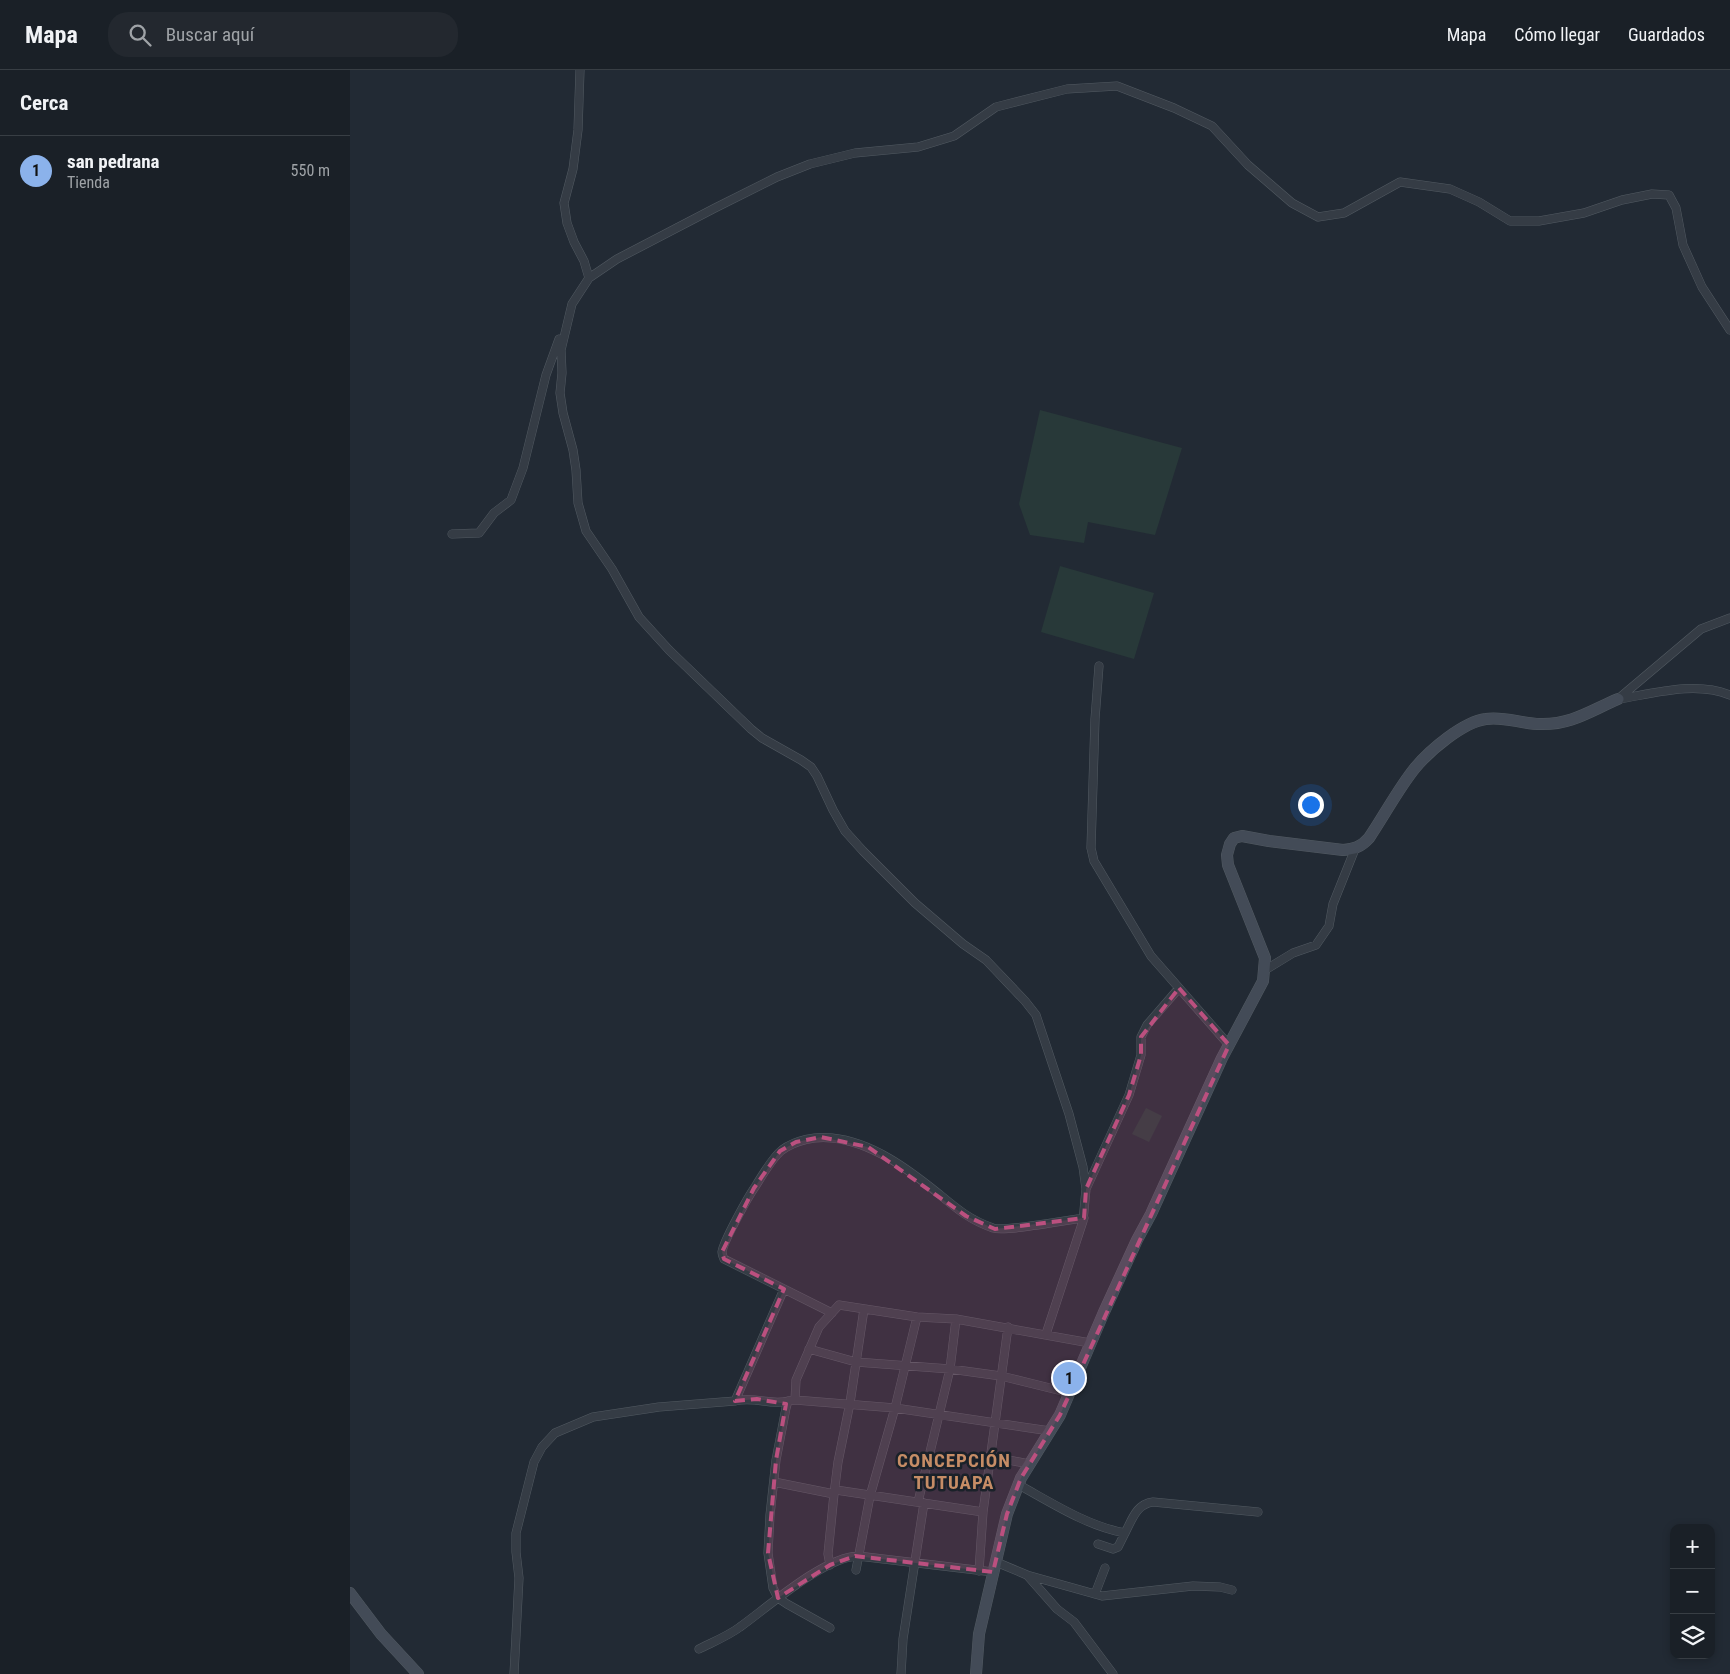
<!DOCTYPE html>
<html lang="es">
<meta charset="utf-8">
<style>
:root{--surface:#1a2027;--page:#23282f;--text:#f1f3f6;--muted:#9fa3a7;--line:#383e44;--accent:#8bb2eb}
body{margin:0;font-family:"Roboto Condensed",sans-serif;background:var(--page);color:var(--text)}
.controls{position:absolute;right:15px;bottom:15px;display:grid;overflow:hidden;border-radius:10px;box-shadow:0 2px 8px #0003}
.controls button{width:45px;height:45px;display:grid;place-items:center;padding:0;border:0;border-bottom:1px solid var(--line);background:var(--surface);color:var(--text);font:25px sans-serif}
.you{position:absolute;left:960px;top:734px;width:18px;height:18px;margin:-12px;border:4px solid #fff;border-radius:50%;background:#1a73e8;box-shadow:0 0 0 8px #1a73e833}
.badge{display:grid;place-items:center;width:32px;height:32px;border-radius:50%;background:var(--accent);color:#111;font-size:16px;font-weight:700}
.pin{position:absolute;translate:-50% -50%;border:2px solid #fff;box-shadow:0 1px 5px #0006}
.list{margin:0;padding:0;list-style:none}
h2{display:flex;justify-content:space-between;align-items:center;height:65px;margin:0;padding:0 20px;font-size:21px}
h2 small{font-size:16px;font-weight:400;color:var(--muted)}
.list li{display:grid;grid-template-columns:32px 1fr auto;gap:15px;align-items:center;box-sizing:border-box;height:70px;padding:0 20px;border-top:1px solid var(--line)}
.list b{display:block;font-size:19px;white-space:nowrap}
.list p{margin:0;font-size:16px;white-space:nowrap;color:var(--muted)}
.list em{font-size:16px;font-style:normal;color:var(--muted)}
.icon{flex:none;width:28px;height:28px;fill:none;stroke:currentColor;stroke-width:2;stroke-linecap:round;stroke-linejoin:round}
.map{position:relative;flex:none;width:1380px;height:1604px;overflow:hidden}
header{display:flex;align-items:center;gap:30px;box-sizing:border-box;height:70px;padding:0 25px;background:var(--surface);border-bottom:1px solid var(--line)}
header strong{font-size:24px}
nav{display:flex;gap:28px;margin-inline-start:auto;font-size:18px}
.search{width:350px;height:45px;background:var(--page);display:flex;align-items:center;gap:12px;box-sizing:border-box;padding:0 18px;border-radius:20px;color:var(--muted);font-size:19px}
main{display:flex}
aside{flex:1;background:var(--surface)}
.map>svg:first-child{display:block}
</style>
<header>
<strong>Mapa</strong>
<div class="search"><svg class="icon" aria-label="search" viewBox="0 0 24 24"><circle cx="10" cy="10" r="6"/><path d="M15 15l6 6"/></svg>Buscar aquí</div>
<nav><a>Mapa</a><a>Cómo llegar</a><a>Guardados</a></nav>
</header>
<main>
<aside>
<h2>Cerca<small></small></h2>
<ul class="list">
<li><span class="badge">1</span><div><b>san pedrana</b><p>Tienda</p></div><em>550 m</em></li>
</ul>
</aside>
<div class="map">
<svg width="1380" height="1604" viewBox="0 0 1380 1604">
<rect width="100%" height="100%" fill="#222a34"/>
<path fill="#283939" d="M 690,340 L 832,378 L 805,465 L 738,452 L 734,473 L 680,465 L 669,434 Z
M 710,496 L 804,523 L 784,589 L 691,562 Z
M 796,1038 L 812,1046 L 799,1072 L 782,1064 Z"/>
<g fill="none" stroke-linecap="round" stroke-linejoin="round">
<defs>
<path id="street" d="M 230,0 L 228,60 L 223,99 L 214,133 L 217,153 L 224,172 L 234,191 L 239,208
M 102,464 L 129,463 L 144,443 L 161,430 L 173,398 L 196,305 L 209,269
M 749,596 L 745,649 L 741,778 L 744,791 L 801,886 L 879,975
M 1268,629 L 1351,559 L 1380,548
M 1270,629 C 1305,623 1346,611 1380,625
M 915,900 L 943,883 L 966,875 L 979,856 L 983,834 L 1005,779
M 736,1119 L 779,1025 L 791,985 L 791,967 L 797,955 L 829,918
M 482,1243 L 374,1189 C 373,1187 372,1183 372,1182 C 373,1172 398,1127 405,1117 C 411,1107 423,1087 432,1080 C 446,1070 465,1066 482,1068 C 522,1072 558,1099 589,1124 C 607,1139 620,1150 643,1158 C 656,1162 716,1150 734,1148
M 696,1264 L 733,1151 L 736,1119 L 733,1097 L 719,1044 L 686,945 L 675,931 L 636,890 L 613,874 L 565,833 L 513,781 L 495,761 L 483,740 L 467,706 L 461,697 L 451,690 L 412,668 L 401,659 L 319,580 L 289,547 L 262,499 L 236,461 L 228,433 L 226,400 L 223,380 L 213,343 L 210,323 L 212,303 L 211,280 L 222,234 L 239,208 L 267,189 L 365,138 L 427,107 L 460,94 L 505,83 L 568,77 L 604,66 L 646,37 L 717,19 L 767,16 L 824,38 L 862,56 L 898,95 L 942,133 L 968,147 L 994,143 L 1050,112 L 1100,119 L 1129,132 L 1160,151 L 1189,151 L 1234,143 L 1272,130 L 1302,124 L 1319,125 L 1326,138 L 1333,175 L 1352,217 L 1380,260
M 459,1279 L 506,1292 L 600,1299 L 651,1306 L 720,1323
M 445,1330 L 545,1338 L 700,1361
M 385,1331 L 434,1219
M 639,1386 L 679,1394
M 424,1412 L 484,1424 L 486,1420 L 633,1442
M 669,1415 C 702,1433 737,1456 775,1463 C 782,1450 786,1434 803,1432 L 908,1442
M 568,1432 L 600,1299 L 606,1249
M 748,1474 L 763,1479 L 768,1477 L 775,1463
M 646,1492 L 677,1505 L 707,1539 L 724,1552 L 763,1604
M 480,1495 L 478,1484 L 484,1424 L 488,1392 L 500,1333 L 514,1239
M 506,1500 L 520,1426 L 545,1338 L 567,1247
M 629,1501 L 633,1442 L 658,1257
M 677,1505 L 752,1526 L 843,1516 L 870,1517 L 882,1520
M 745,1524 L 755,1498
M 480,1558 L 437,1534 L 428,1528 L 423,1518 L 418,1483 L 420,1445 L 426,1390 L 436,1338 L 438,1331 L 445,1330 L 446,1310 L 469,1257 L 489,1235 L 567,1247 L 606,1249 L 740,1273
M 349,1579 C 363,1572 378,1566 390,1557 C 418,1537 474,1487 508,1486 L 643,1502
M 164,1604 L 169,1508 L 166,1482 L 166,1463 L 184,1392 L 192,1377 L 205,1363 L 243,1347 L 309,1337 L 385,1331 C 405,1326 421,1336 438,1331
M 551,1604 L 553,1569 L 574,1433"/>
<path id="secondary" d="M 0,1523 L 31,1564 L 68,1604
M 626,1604 L 629,1564 L 657,1444 L 671,1408 L 710,1345 L 754,1242 L 787,1170 L 801,1144 L 872,988 L 913,911 L 915,888 L 878,795 L 877,785 L 880,774 L 884,768 L 892,766 L 919,771 L 993,780 C 1004,779 1011,777 1019,768 C 1034,746 1048,719 1065,698 C 1080,680 1113,652 1136,649 C 1154,646 1172,654 1190,654 C 1221,655 1240,641 1268,629"/>
</defs>
<use href="#street" stroke="#525a62" stroke-width="9"/>
<use href="#secondary" stroke="#525a62" stroke-width="12"/>
<use href="#street" stroke="#353c45" stroke-width="8"/>
<use href="#secondary" stroke="#434b57" stroke-width="11"/>
</g>
<path fill="#bb507f" fill-opacity="0.2" stroke="#bb507f" stroke-width="4" stroke-dasharray="10 6" stroke-linejoin="round" d="M 829,918 L 879,975 L 710,1345 L 671,1408 L 657,1444 L 643,1502 L 505,1486 L 480,1495 L 428,1528 L 418,1483 L 426,1390 L 436,1334 L 407,1329 L 385,1331 L 434,1219 L 374,1189 L 372,1182 L 404,1118 L 430,1081 L 446,1072 L 471,1067 L 518,1077 L 616,1146 L 645,1159 L 734,1148 L 736,1119 L 779,1025 L 791,985 L 791,967 Z"/>
<g text-anchor="middle" dominant-baseline="central" stroke-width="5" stroke-linejoin="round" paint-order="stroke">
<g font-size="19" font-weight="bold" letter-spacing="1" fill="#c68d66" stroke="#1a2129">
<text x="604" y="1390">CONCEPCIÓN<tspan x="604" dy="22">TUTUAPA</tspan></text>
</g>
</g>
</svg>
<div class="controls">
<button>+</button>
<button>−</button>
<button><svg class="icon" aria-label="layers" viewBox="0 0 24 24"><path d="M12 4l9 5-9 5-9-5zM3 14l9 5 9-5"/></svg></button>
</div>
<div class="you"></div>
<div class="pin badge" style="left:719px;top:1308px">1</div>
</div>
</main>
